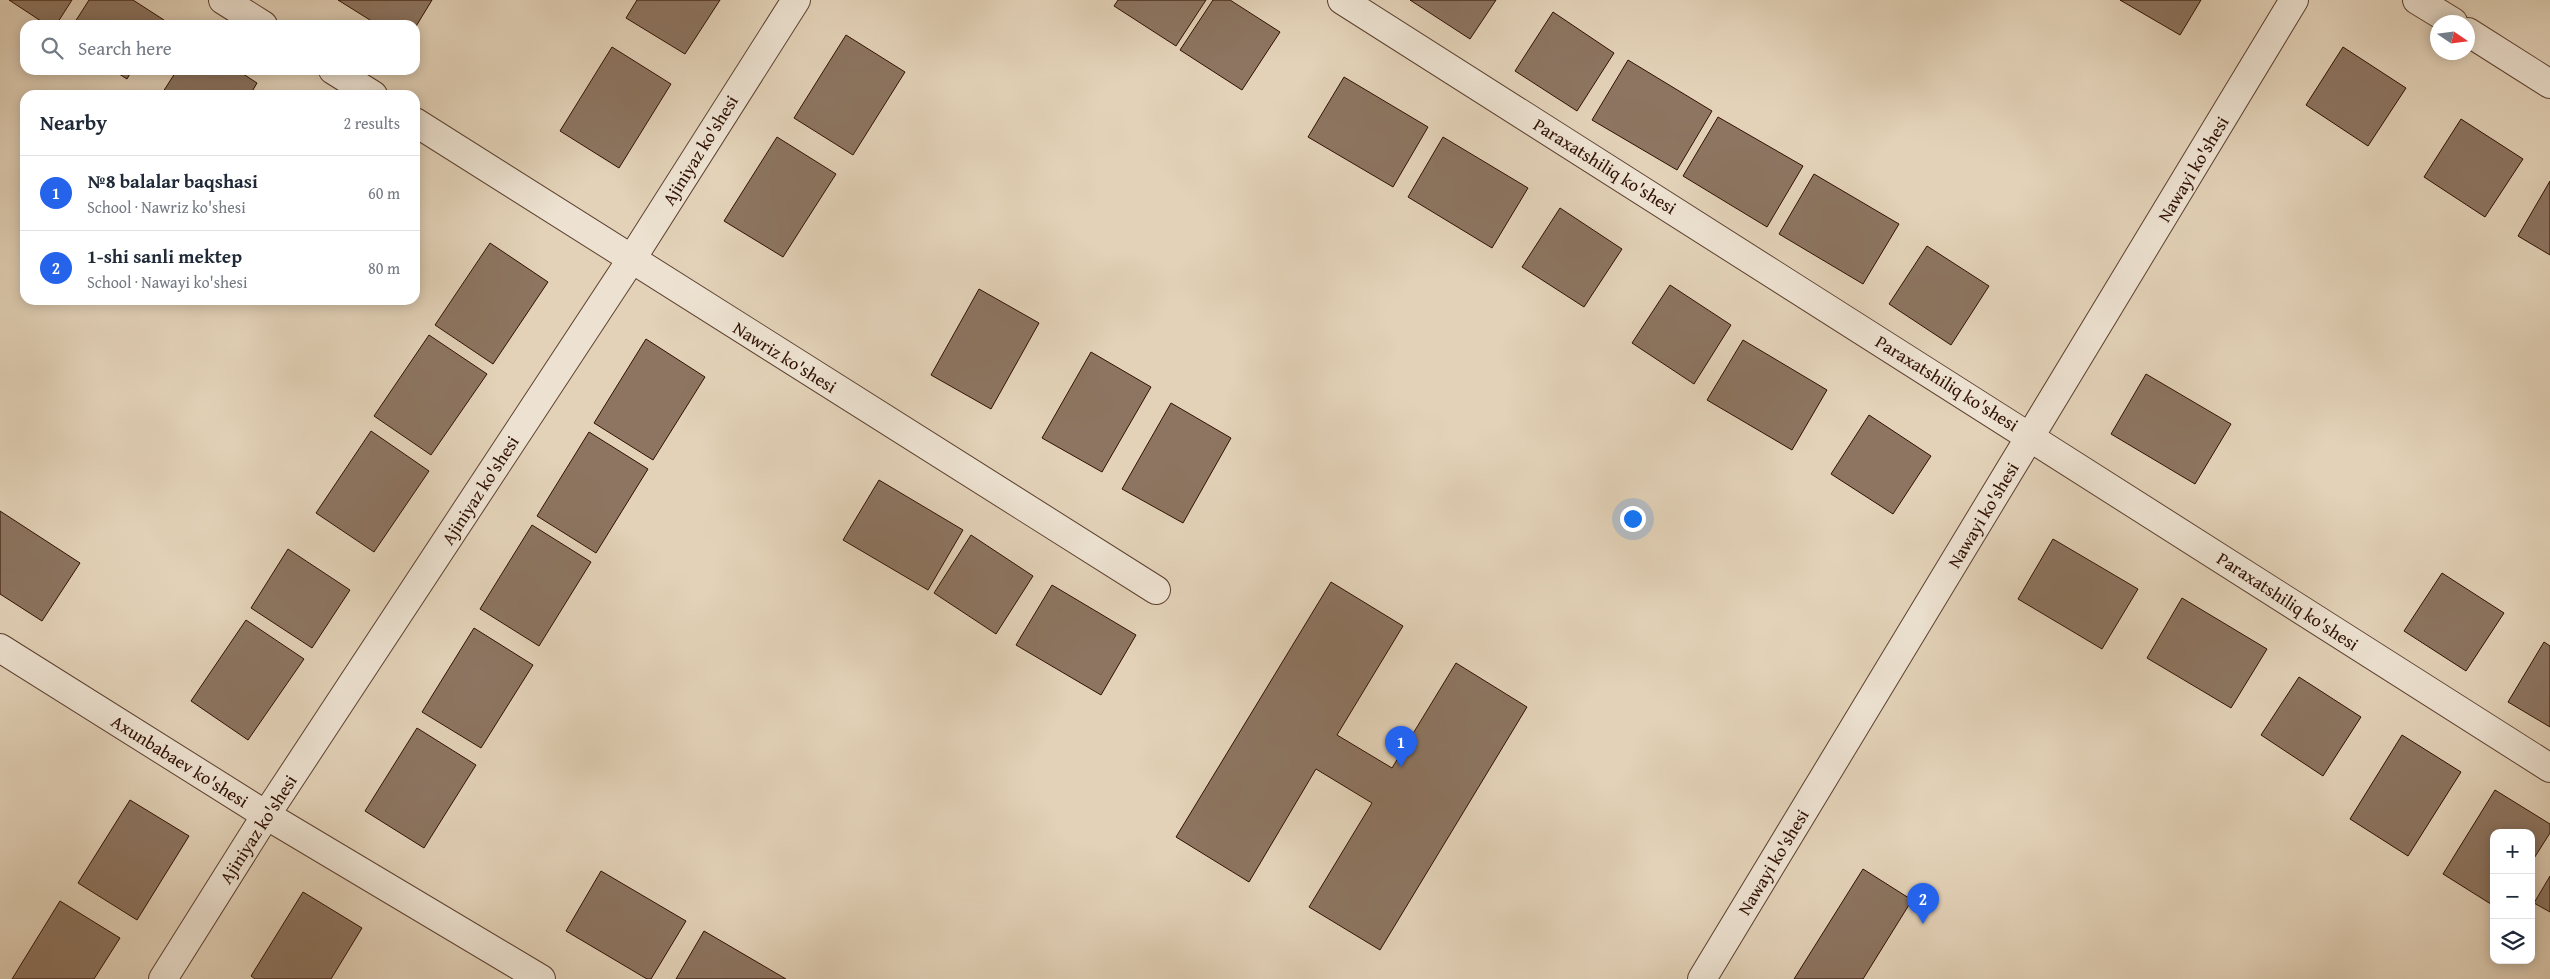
<!DOCTYPE html>
<meta charset="utf-8">
<style>
:root{--surface:#fff;--page:#f6f6f7;--text:#1f2937;--muted:#747a83;--line:#e0e1e3;--accent:#2563eb}
body{margin:0;font-family:"Gentium Book Plus",serif;background:var(--page);color:var(--text)}
.controls{position:absolute;right:15px;bottom:15px;display:grid;overflow:hidden;border-radius:10px;box-shadow:0 2px 12px #0003}
.controls button{width:45px;height:45px;display:grid;place-items:center;padding:0;border:0;border-bottom:1px solid var(--line);background:var(--surface);color:var(--text);font:25px sans-serif}
.compass{position:absolute;left:2430px;top:15px;width:45px;height:45px;border-radius:50%;background:var(--surface);box-shadow:0 2px 12px #0003;rotate:103deg}
.you{position:absolute;left:1632px;top:518px;width:18px;height:18px;margin:-12px;border:4px solid #fff;border-radius:50%;background:#1a73e8;box-shadow:0 0 0 8px #1a73e833}
.badge{display:grid;place-items:center;width:32px;height:32px;border-radius:50%;background:var(--accent);color:#fff;font-size:16px;font-weight:700}
.pin{position:absolute;translate:-50% -41px;filter:drop-shadow(0 1px 2px #0008)}
.pin::after{content:'';position:absolute;top:26px;width:18px;height:15px;background:inherit;clip-path:polygon(0 0,100% 0,50% 100%)}
.list{margin:0;padding:0;list-style:none}
h2{display:flex;justify-content:space-between;align-items:center;height:65px;margin:0;padding:0 20px;font-size:21px}
h2 small{font-size:16px;font-weight:400;color:var(--muted)}
.list li{display:grid;grid-template-columns:32px 1fr auto;gap:15px;align-items:center;box-sizing:border-box;height:75px;padding:0 20px;border-top:1px solid var(--line)}
.list b{display:block;font-size:19px;white-space:nowrap}
.list p{margin:0;font-size:16px;white-space:nowrap;color:var(--muted)}
.list em{font-size:16px;font-style:normal;color:var(--muted)}
.icon{flex:none;width:28px;height:28px;fill:none;stroke:currentColor;stroke-width:2;stroke-linecap:round;stroke-linejoin:round}
.map{position:relative;flex:none;width:2550px;height:979px;overflow:hidden}
.search{position:absolute;background:var(--surface);box-shadow:0 2px 12px #0003;left:20px;top:20px;width:400px;height:55px;display:flex;align-items:center;gap:12px;box-sizing:border-box;padding:0 18px;border-radius:15px;color:var(--muted);font-size:19px}
.panel{position:absolute;background:var(--surface);box-shadow:0 2px 12px #0003;left:20px;top:90px;width:400px;height:215px;border-radius:15px}
.map>svg:first-child{display:block}
</style>
<div class="map">
<svg width="2550" height="979" viewBox="0 0 2550 979">
<rect width="100%" height="100%" fill="#e3d2b8"/>
<filter id="stains"><feTurbulence type="fractalNoise" baseFrequency=".004" numOctaves="4"/><feColorMatrix values="0 0 0 0 .2 0 0 0 0 .09 0 0 0 0 .02 0 0 0 .5 -.17"/></filter>
<radialGradient id="worn" r=".72"><stop offset=".6" stop-color="#630" stop-opacity="0"/><stop offset="1" stop-color="#630" stop-opacity=".3"/></radialGradient>
<path fill="#8d7561" stroke="#301002" d="M 9,0 L 72,0 L 56,25 L 47,25 Z
M 89,0 L 133,0 L 164,20 L 161,25 L 73,25 Z
M 338,0 L 432,0 L 415,28 L 415,25 L 378,25 Z
M 637,0 L 720,0 L 685,54 L 626,18 Z
M 1118,0 L 1206,0 L 1176,46 L 1114,6 Z
M 1213,0 L 1230,0 L 1280,32 L 1242,90 L 1180,50 Z
M 1410,0 L 1496,0 L 1470,39 Z
M 2120,0 L 2201,0 L 2180,35 Z
M 1553,12 L 1614,53 L 1577,111 L 1515,71 Z
M 846,35 L 905,72 L 853,155 L 794,118 Z
M 612,47 L 671,84 L 619,168 L 560,131 Z
M 2343,47 L 2406,88 L 2368,146 L 2306,105 Z
M 1628,60 L 1712,111 L 1677,170 L 1592,120 Z
M 113,70 L 132,70 L 127,79 Z
M 177,70 L 237,70 L 257,83 L 250,95 L 161,95 Z
M 1344,77 L 1428,127 L 1393,187 L 1308,137 Z
M 1718,117 L 1803,166 L 1767,227 L 1683,176 Z
M 2461,119 L 2523,159 L 2485,217 L 2424,177 Z
M 777,137 L 836,174 L 783,257 L 724,221 Z
M 1443,137 L 1528,188 L 1492,248 L 1408,197 Z
M 1814,174 L 1899,224 L 1863,284 L 1779,234 Z
M 2550,181 L 2550,255 L 2518,236 Z
M 1560,208 L 1622,249 L 1584,307 L 1522,267 Z
M 490,243 L 548,282 L 493,364 L 435,325 Z
M 1927,246 L 1989,286 L 1951,345 L 1889,304 Z
M 1670,285 L 1731,325 L 1694,384 L 1632,343 Z
M 979,289 L 1039,323 L 991,409 L 931,375 Z
M 429,335 L 487,374 L 431,455 L 374,416 Z
M 646,339 L 705,377 L 653,460 L 594,423 Z
M 1743,340 L 1827,390 L 1792,450 L 1707,400 Z
M 1091,352 L 1151,387 L 1102,472 L 1042,438 Z
M 2146,374 L 2231,424 L 2195,484 L 2111,434 Z
M 1171,403 L 1231,438 L 1183,523 L 1122,489 Z
M 1869,415 L 1931,456 L 1893,514 L 1831,474 Z
M 371,431 L 429,471 L 374,552 L 316,513 Z
M 589,432 L 648,469 L 596,553 L 537,516 Z
M 879,480 L 963,530 L 928,590 L 843,540 Z
M 0,511 L 80,563 L 42,621 L 0,594 Z
M 532,525 L 591,562 L 539,646 L 480,609 Z
M 971,535 L 1033,576 L 996,634 L 934,593 Z
M 2053,539 L 2138,589 L 2102,649 L 2018,599 Z
M 288,549 L 350,590 L 312,648 L 251,608 Z
M 2442,573 L 2504,613 L 2466,671 L 2404,631 Z
M 1331,582 L 1403,626 L 1337,735 L 1392,768 L 1456,663 L 1527,707 L 1380,950 L 1309,907 L 1372,803 L 1316,769 L 1249,882 L 1176,837 Z
M 1052,585 L 1136,635 L 1101,695 L 1016,645 Z
M 2182,598 L 2267,649 L 2231,708 L 2147,658 Z
M 246,620 L 304,659 L 248,740 L 191,701 Z
M 474,628 L 533,665 L 481,748 L 422,712 Z
M 2544,642 L 2550,646 L 2550,727 L 2508,702 Z
M 2299,677 L 2361,717 L 2323,776 L 2261,735 Z
M 417,728 L 476,765 L 424,848 L 365,811 Z
M 2402,735 L 2461,772 L 2408,856 L 2350,819 Z
M 2495,790 L 2550,824 L 2550,833 L 2531,863 L 2531,833 L 2494,833 L 2494,906 L 2443,874 Z
M 130,800 L 189,836 L 137,920 L 78,883 Z
M 1863,869 L 1912,900 L 1863,979 L 1794,979 Z
M 601,871 L 686,921 L 651,979 L 647,979 L 566,931 Z
M 2550,876 L 2550,912 L 2534,903 Z
M 303,892 L 362,928 L 331,979 L 255,979 L 251,976 Z
M 60,901 L 120,938 L 94,979 L 12,979 Z
M 704,931 L 786,979 L 676,979 Z"/>
<g fill="none" stroke-linecap="round" stroke-linejoin="round">
<defs>
<path id="street" d="M 223,0 L 263,25
M 1342,0 L 2550,768
M 2417,0 L 2453,22
M 2468,32 L 2550,84
M 333,70 L 373,95
M 415,122 L 1156,590
M 0,648 L 266,815 L 541,979
M 163,979 L 266,815 L 631,260 L 796,0
M 1702,979 L 2294,0"/>
</defs>
<use href="#street" stroke="#5d4030" stroke-width="30"/>
<use href="#street" stroke="#ede2d1" stroke-width="28"/>
</g>
<g text-anchor="middle" dominant-baseline="central" stroke-width="4" stroke-linejoin="round" paint-order="stroke">
<g font-size="18" fill="#301002" stroke="#ede2d1">
<text transform="translate(700 150) rotate(-58)">Ajiniyaz ko'shesi</text>
<text transform="translate(1605 166) rotate(32)">Paraxatshiliq ko'shesi</text>
<text transform="translate(2193 169) rotate(-59)">Nawayi ko'shesi</text>
<text transform="translate(785 357) rotate(32)">Nawriz ko'shesi</text>
<text transform="translate(1947 383) rotate(32)">Paraxatshiliq ko'shesi</text>
<text transform="translate(480 490) rotate(-57)">Ajiniyaz ko'shesi</text>
<text transform="translate(1983 515) rotate(-59)">Nawayi ko'shesi</text>
<text transform="translate(2288 601) rotate(33)">Paraxatshiliq ko'shesi</text>
<text transform="translate(180 761) rotate(32)">Axunbabaev ko'shesi</text>
<text transform="translate(258 829) rotate(-57)">Ajiniyaz ko'shesi</text>
<text transform="translate(1773 862) rotate(-59)">Nawayi ko'shesi</text>
</g>
</g>
<rect width="100%" height="100%" filter="url(#stains)"/>
<rect width="100%" height="100%" fill="url(#worn)"/>
</svg>
<div class="controls">
<button>+</button>
<button>−</button>
<button><svg class="icon" aria-label="layers" viewBox="0 0 24 24"><path d="M12 4l9 5-9 5-9-5zM3 14l9 5 9-5"/></svg></button>
</div>
<svg class="compass" viewBox="-18 -18 36 36"><path d="M0-13l5 13h-10z" fill="#e53935"/><path d="M0 13l5-13h-10z" fill="#747a83"/></svg>
<div class="you"></div>
<div class="pin badge" style="left:1401px;top:767px">1</div>
<div class="pin badge" style="left:1923px;top:924px">2</div>
<div class="search"><svg class="icon" aria-label="search" viewBox="0 0 24 24"><circle cx="10" cy="10" r="6"/><path d="M15 15l6 6"/></svg>Search here</div>
<section class="panel">
<h2>Nearby<small>2 results</small></h2>
<ul class="list">
<li><span class="badge">1</span><div><b>№8 balalar baqshasi</b><p>School · Nawriz ko'shesi</p></div><em>60 m</em></li>
<li><span class="badge">2</span><div><b>1-shi sanli mektep</b><p>School · Nawayi ko'shesi</p></div><em>80 m</em></li>
</ul>
</section>
</div>
